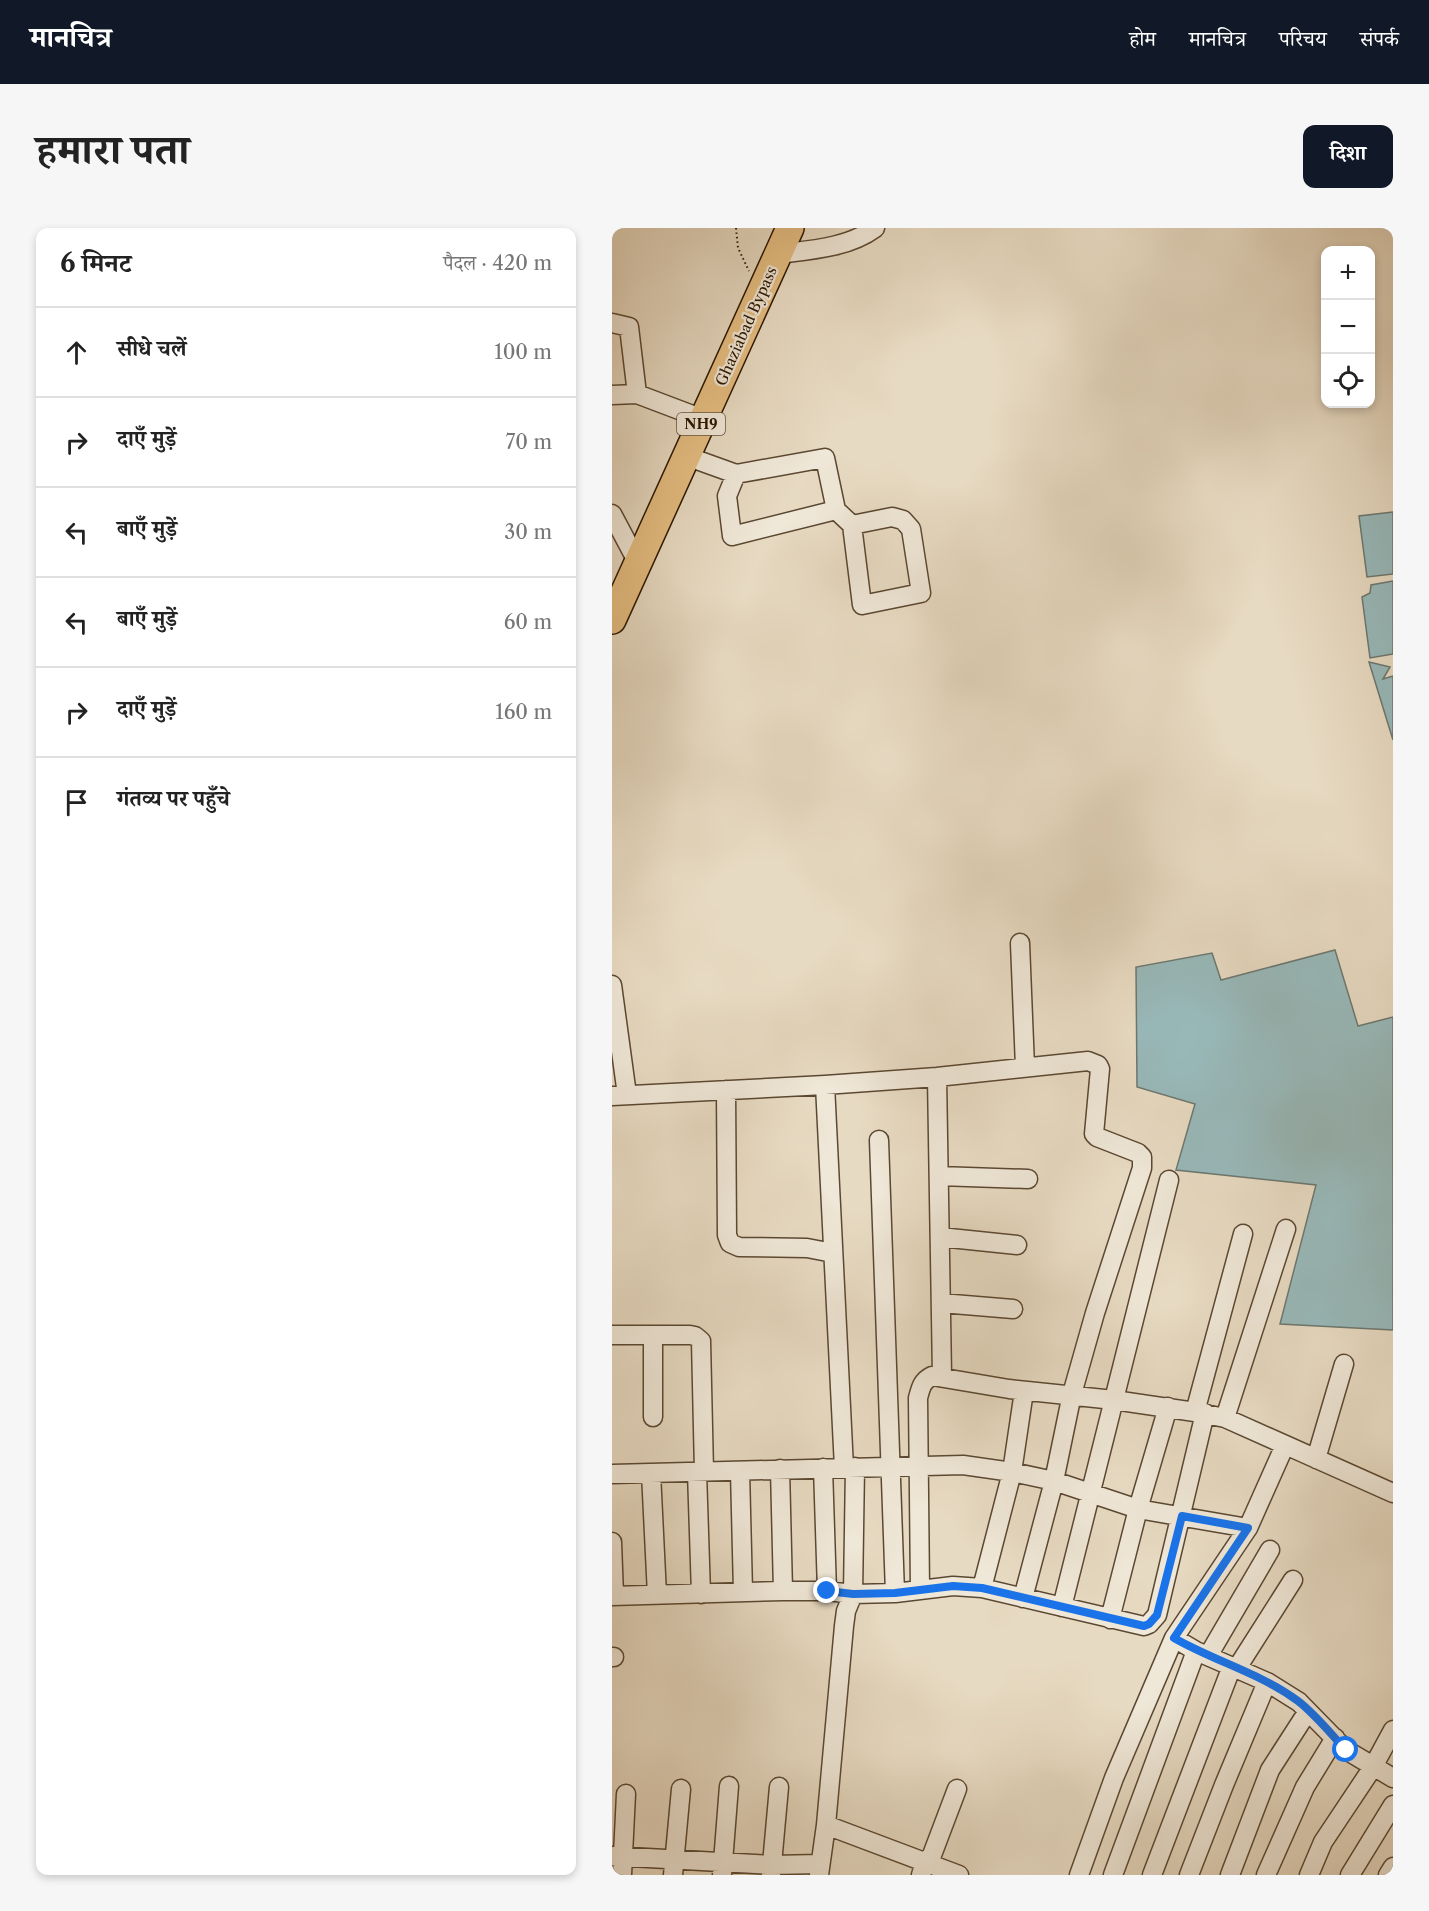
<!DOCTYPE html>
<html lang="hi">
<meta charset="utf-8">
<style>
:root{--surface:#fff;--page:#f6f6f6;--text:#222;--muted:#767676;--line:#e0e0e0;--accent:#111827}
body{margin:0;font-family:"Libre Caslon Text","Noto Serif Devanagari",serif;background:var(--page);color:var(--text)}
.controls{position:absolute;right:18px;top:18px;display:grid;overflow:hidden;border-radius:12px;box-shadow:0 3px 9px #0003}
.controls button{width:54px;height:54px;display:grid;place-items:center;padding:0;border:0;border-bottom:2px solid var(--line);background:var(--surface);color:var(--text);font:30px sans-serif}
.stop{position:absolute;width:18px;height:18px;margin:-14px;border:4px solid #1a73e8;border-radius:50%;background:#fff}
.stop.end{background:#1a73e8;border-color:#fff;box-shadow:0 2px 6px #0008}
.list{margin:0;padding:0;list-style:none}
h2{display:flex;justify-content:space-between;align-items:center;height:78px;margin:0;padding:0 24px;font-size:26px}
h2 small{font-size:20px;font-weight:400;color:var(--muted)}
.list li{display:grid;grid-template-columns:39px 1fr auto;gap:18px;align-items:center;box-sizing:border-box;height:90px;padding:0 24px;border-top:2px solid var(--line)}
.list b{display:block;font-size:22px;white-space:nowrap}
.list em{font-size:20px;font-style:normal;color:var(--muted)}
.icon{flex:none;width:33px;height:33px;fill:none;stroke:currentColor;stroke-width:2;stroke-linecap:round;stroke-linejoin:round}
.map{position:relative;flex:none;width:781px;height:1647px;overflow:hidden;border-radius:12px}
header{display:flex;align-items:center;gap:36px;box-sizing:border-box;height:84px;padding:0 30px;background:var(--accent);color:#fff}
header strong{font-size:28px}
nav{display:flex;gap:33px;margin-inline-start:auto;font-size:21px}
.intro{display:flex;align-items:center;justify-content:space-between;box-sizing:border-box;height:144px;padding:0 36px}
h1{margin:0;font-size:42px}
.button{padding:15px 27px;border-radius:12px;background:var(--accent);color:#fff;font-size:21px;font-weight:700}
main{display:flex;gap:36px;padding:0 36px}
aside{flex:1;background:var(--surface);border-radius:12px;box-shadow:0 3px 9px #0003}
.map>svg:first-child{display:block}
</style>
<header>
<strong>मानचित्र</strong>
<nav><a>होम</a><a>मानचित्र</a><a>परिचय</a><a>संपर्क</a></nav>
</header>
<div class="intro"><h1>हमारा पता</h1><a class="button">दिशा</a></div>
<main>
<aside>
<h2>6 मिनट<small>पैदल · 420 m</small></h2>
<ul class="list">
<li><svg class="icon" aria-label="ahead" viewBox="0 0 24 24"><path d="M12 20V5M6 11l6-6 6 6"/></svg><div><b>सीधे चलें</b></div><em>100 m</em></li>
<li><svg class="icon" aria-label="right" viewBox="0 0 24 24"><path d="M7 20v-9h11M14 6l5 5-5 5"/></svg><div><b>दाएँ मुड़ें</b></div><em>70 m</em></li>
<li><svg class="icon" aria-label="left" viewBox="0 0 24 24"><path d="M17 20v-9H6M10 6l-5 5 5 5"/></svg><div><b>बाएँ मुड़ें</b></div><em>30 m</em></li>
<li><svg class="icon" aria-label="left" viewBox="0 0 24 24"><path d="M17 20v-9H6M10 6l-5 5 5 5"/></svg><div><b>बाएँ मुड़ें</b></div><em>60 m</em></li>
<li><svg class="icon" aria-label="right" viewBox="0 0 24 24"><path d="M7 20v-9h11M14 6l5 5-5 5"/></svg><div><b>दाएँ मुड़ें</b></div><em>160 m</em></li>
<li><svg class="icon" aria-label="arrive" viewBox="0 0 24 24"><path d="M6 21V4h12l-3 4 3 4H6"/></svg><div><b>गंतव्य पर पहुँचे</b></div></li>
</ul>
</aside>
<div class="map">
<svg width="781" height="1647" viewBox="0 0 781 1647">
<rect width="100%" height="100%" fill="#e7dac2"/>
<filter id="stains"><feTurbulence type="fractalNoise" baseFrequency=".00333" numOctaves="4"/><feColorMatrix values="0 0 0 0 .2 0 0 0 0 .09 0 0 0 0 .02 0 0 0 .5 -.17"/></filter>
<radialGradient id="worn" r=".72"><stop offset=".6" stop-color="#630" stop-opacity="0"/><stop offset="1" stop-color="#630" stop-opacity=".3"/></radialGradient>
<path fill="#98b9ba" stroke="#6d7870" stroke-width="1.5" d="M 781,284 L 781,346 L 755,349 L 747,288 Z
M 781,353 L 781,426 L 758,430 L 750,369 L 758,365 L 759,357 Z
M 757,434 L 778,439 L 771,451 L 781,448 L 781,512 Z
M 723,722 L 746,798 L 781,789 L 781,1102 L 668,1096 L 704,957 L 564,942 L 583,876 L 525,859 L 524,739 L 600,725 L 609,752 Z"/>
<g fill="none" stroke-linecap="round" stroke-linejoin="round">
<defs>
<path id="minor" d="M 166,26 C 198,22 236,20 263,0
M 0,95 L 17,99 L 25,166
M 0,167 L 25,166 L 91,191
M 74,228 L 124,246 L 213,230 L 224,282 L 120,308 L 115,268 L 124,246
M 224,282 L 240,297 L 250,377 L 309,365 L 299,301 L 291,292 L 280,289 L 240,297
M 0,286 L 26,335
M 408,715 L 413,839
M 0,757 L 15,867
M 325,849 L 330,1148
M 213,857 L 232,1240
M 114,862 L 115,1007 L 118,1015 L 127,1019 L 195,1020 L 221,1025
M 0,868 L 213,857 L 325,849 L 476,833 L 486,837 L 488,841 L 482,906 L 485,909 L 526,925 L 530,929 L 530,940 L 483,1085 L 460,1166 L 442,1253 L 411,1370
M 267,912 L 283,1365
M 327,948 L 416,951
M 328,1009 L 405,1017
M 329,1075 L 401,1081
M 0,1107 L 78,1107 L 83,1108 L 89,1113 L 92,1244
M 41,1107 L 41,1189
M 583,1184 L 631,1006
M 613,1190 L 674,1001
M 704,1231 L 732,1136
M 211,1240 L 215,1363
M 168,1241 L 171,1363
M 128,1243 L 131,1364
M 85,1244 L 89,1366
M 39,1245 L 45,1367
M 0,1246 L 351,1237 L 400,1244 L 442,1253 L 526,1281 L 636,1300
M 0,1314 L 2,1368
M 370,1360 L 400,1244 L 412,1163
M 308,1362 L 306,1170 C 309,1159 310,1153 320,1148 L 397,1161 L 502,1172 L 583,1184 L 613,1190 L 781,1265
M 0,1368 L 171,1363 L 215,1363 L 241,1366 L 283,1365 L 341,1358 L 370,1360 L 532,1398 L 537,1396 L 545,1387 L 593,1185
M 450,1379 L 557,952
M 498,1391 L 526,1281 L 556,1179
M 562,1410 L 584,1423 L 655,1454 L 687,1474 L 734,1522 L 781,1550
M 596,1428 L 658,1322
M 0,1429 L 2,1429
M 625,1440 L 681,1352
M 214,1597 L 347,1647
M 0,1628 L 160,1637 L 207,1636
M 10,1647 L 14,1566
M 61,1647 L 69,1561
M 110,1647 L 117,1558
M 159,1647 L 167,1559
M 207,1647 L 214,1597 L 232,1398 L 234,1383 L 241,1366 L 243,1239
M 309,1647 L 313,1634 L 320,1627 L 345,1561
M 467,1647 L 502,1550 L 562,1410 L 636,1300 L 673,1217
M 501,1647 L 584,1423
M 540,1647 L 620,1438
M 577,1647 L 612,1557 L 655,1454
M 618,1647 L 658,1542 L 696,1483
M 654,1647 L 693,1559 L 723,1510
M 697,1647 L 711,1614 L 761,1539 L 781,1502
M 738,1647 L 781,1577
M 776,1647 L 781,1639"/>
<path id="highway" d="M 0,392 L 178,0"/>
</defs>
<use href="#minor" stroke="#5b4832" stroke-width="21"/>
<use href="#highway" stroke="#2c1702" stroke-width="30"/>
<path stroke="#2c1702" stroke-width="2" stroke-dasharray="1.5 3" stroke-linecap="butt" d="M 124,0 L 126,20 L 137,43"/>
<use href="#minor" stroke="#efe7d7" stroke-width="18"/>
<use href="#highway" stroke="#e4bd81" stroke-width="27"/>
</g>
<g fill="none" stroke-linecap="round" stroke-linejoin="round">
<path stroke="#1a73e8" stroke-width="8" d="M 215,1363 L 241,1366 L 283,1365 L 341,1358 L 370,1360 L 532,1398 L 537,1396 L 545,1387 L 570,1288 L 636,1300 L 562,1410 C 602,1433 648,1445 686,1473 C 703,1486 719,1506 734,1522"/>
</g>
<g text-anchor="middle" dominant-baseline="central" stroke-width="4.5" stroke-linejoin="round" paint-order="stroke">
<rect fill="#efe7d7" stroke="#665542" stroke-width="1.5" x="65" y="185" width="48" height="22" rx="4.5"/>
<g font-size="14" font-weight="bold" fill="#2c1702">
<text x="89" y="196">NH9</text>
</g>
<g font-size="15" fill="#2c1702" stroke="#efe7d7">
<text transform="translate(134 98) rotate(-66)">Ghaziabad Bypass</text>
</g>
</g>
<rect width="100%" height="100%" filter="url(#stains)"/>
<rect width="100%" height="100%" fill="url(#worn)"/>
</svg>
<div class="controls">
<button>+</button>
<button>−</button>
<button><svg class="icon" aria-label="locate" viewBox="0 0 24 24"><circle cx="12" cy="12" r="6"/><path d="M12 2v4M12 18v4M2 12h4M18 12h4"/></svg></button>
</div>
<div class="stop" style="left:734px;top:1522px"></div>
<div class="stop end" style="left:215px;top:1363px"></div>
</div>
</main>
